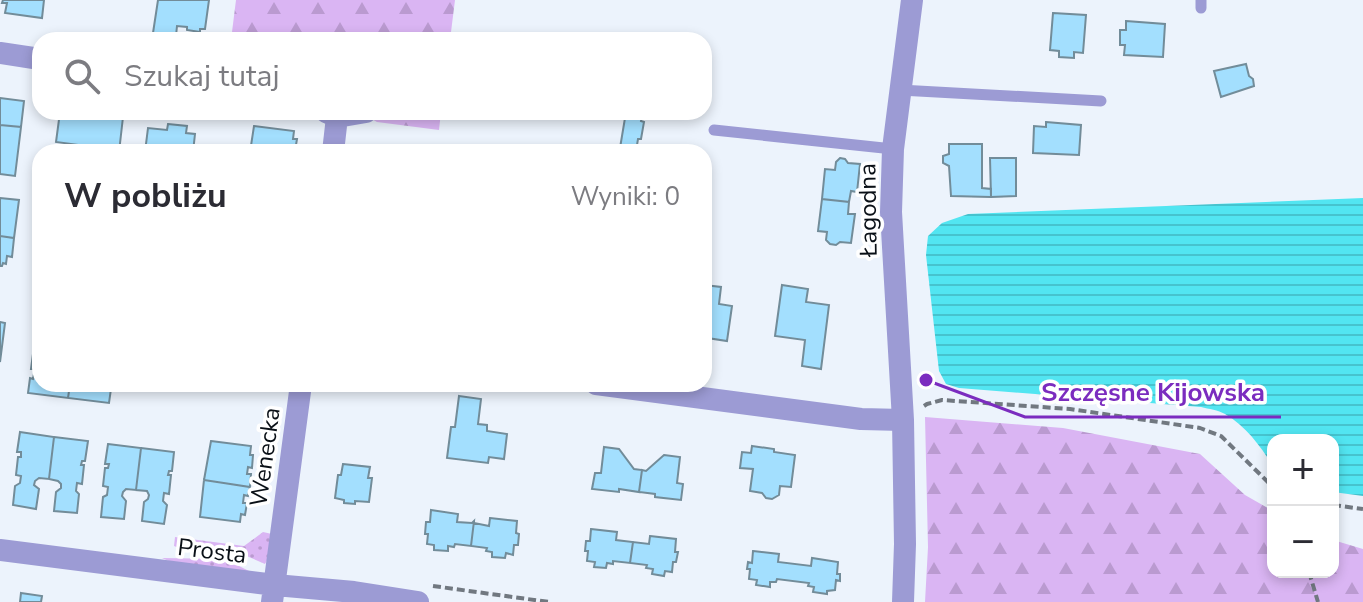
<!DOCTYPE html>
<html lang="pl">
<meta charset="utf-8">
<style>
:root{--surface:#fff;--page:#f7f7f7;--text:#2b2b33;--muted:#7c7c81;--line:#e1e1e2}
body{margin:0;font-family:"Nunito Sans",sans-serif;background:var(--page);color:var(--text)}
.controls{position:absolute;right:24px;bottom:24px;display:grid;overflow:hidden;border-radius:16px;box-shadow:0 4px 12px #0003}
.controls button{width:72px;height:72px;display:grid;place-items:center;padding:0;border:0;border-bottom:2px solid var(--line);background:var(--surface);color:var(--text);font:40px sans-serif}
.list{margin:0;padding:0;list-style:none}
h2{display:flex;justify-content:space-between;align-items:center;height:104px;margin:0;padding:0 32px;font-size:34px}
h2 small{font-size:26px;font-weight:400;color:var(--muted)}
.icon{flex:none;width:44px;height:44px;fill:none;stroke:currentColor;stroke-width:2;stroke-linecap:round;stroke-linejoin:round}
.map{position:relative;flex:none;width:1363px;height:602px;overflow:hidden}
.search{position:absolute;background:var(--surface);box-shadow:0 4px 12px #0003;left:32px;top:32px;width:680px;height:88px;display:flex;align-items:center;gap:20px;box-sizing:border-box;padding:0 28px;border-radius:24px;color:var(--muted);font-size:30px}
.panel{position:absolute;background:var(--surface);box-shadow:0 4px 12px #0003;left:32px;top:144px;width:680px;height:248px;border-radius:24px}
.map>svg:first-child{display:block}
</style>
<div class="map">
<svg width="1363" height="602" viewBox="0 0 1363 602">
<defs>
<pattern id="grass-dots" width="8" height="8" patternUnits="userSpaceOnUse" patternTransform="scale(2)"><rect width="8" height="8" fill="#dab5f3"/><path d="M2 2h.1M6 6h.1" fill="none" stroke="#ba9ad0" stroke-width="1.8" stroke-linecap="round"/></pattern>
<pattern id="forest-firs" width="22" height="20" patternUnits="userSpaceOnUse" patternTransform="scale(2)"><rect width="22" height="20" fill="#dab5f3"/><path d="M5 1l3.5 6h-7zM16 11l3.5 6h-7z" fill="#ba9ad0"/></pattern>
<pattern id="water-rules" width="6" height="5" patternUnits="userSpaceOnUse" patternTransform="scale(2)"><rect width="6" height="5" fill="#52e5f1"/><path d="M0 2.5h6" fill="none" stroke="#46c3ce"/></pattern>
</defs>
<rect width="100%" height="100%" fill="#ecf3fc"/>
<path fill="url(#grass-dots)" d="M 263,532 L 272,534 L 269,557 L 265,564 L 228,548 L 179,548 L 174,546 L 175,537 L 244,546 Z
M 162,558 L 225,559 L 251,572 L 171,562 Z"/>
<path fill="url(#forest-firs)" d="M 236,0 L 455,0 L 450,40 L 231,40 Z
M 359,112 L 441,112 L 439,130 L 377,122 Z
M 925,417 L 1063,428 L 1200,454 L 1245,495 L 1273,511 L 1273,572 L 1333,572 L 1333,540 L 1363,549 L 1363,602 L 925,602 L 928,547 Z"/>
<path fill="url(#water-rules)" d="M 1363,198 L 1363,496 L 1333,492 L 1333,440 L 1273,440 L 1273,466 C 1261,447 1246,426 1225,414 C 1218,410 1209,409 1201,407 L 959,388 L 946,384 L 939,371 L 926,255 L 928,236 L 942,223 L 968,214 Z"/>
<path fill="#a3dffe" stroke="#728c99" stroke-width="2" d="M 3,0 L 44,0 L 42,18 L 5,13 L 7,3 L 2,3 Z
M 158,0 L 209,0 L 205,29 L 200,29 L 200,32 L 187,30 L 187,27 L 177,26 L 176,36 L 153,33 Z
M 1053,13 L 1086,15 L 1083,53 L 1074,52 L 1074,58 L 1059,57 L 1059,51 L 1050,50 Z
M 1126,21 L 1165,24 L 1163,57 L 1124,55 L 1125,45 L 1120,45 L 1120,30 L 1126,30 Z
M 1246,64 L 1249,76 L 1253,79 L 1254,86 L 1221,97 L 1214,71 Z
M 0,98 L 24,101 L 21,127 L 0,125 Z
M 60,112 L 94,112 L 98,117 L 105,118 L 105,115 L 123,117 L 119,152 L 78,151 L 79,145 L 56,142 Z
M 626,112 L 643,112 L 641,121 L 644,122 L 641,139 L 638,139 L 636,151 L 620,148 Z
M 1046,122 L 1081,125 L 1079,155 L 1033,153 L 1034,126 L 1046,127 Z
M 168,124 L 187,126 L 186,133 L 195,134 L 193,152 L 145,152 L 148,128 L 167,130 Z
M 0,125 L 21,127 L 15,176 L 0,174 Z
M 254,126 L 294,131 L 293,139 L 297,139 L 295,151 L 250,152 Z
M 949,144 L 982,144 L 982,188 L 991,189 L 991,197 L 951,196 L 949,166 L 943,163 L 943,156 L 949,154 Z
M 840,158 L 845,159 L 848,163 L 860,164 L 857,192 L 851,191 L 849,202 L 822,199 L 825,169 L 835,170 L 836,162 Z
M 990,158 L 1016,158 L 1016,196 L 991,197 Z
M 0,198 L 19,200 L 14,238 L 0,236 Z
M 822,199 L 849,202 L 848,214 L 855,214 L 851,243 L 840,242 L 836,245 L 830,244 L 826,240 L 827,232 L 818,231 Z
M 0,236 L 14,238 L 12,257 L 7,256 L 6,264 L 3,263 L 2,266 L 0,266 Z
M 704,285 L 721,287 L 719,304 L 732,306 L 727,341 L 707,338 L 705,348 Z
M 782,285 L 808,289 L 806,302 L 829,305 L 821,369 L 802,366 L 805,340 L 775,336 Z
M 0,322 L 5,323 L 0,362 Z
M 33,354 L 40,355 L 40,384 L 70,384 L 68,398 L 28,393 L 30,378 L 33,379 L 35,369 L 31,369 Z
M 70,384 L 108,384 L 108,388 L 111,389 L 109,403 L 68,398 Z
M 459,396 L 481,399 L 478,424 L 487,425 L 487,431 L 507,434 L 504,459 L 489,457 L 488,463 L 447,458 L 451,427 L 455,427 Z
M 20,432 L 54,437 L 49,479 L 39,478 L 35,481 L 34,485 L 39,489 L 36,509 L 13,505 L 15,486 L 20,483 L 21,476 L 16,475 L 18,457 L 21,457 L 21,452 L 17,452 Z
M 54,437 L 88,441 L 85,461 L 82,461 L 81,465 L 84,465 L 82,484 L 77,483 L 76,491 L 79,494 L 77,513 L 54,511 L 56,492 L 61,488 L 61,484 L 58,481 L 49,479 Z
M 211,441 L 251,446 L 250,455 L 253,455 L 252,468 L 248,467 L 247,474 L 251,474 L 250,487 L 204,480 Z
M 108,444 L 141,448 L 136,490 L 126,489 L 123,492 L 122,496 L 126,501 L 124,519 L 101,517 L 103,497 L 107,495 L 108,487 L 103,486 L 105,468 L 108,468 L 109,464 L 105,464 Z
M 752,446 L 774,449 L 774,452 L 795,455 L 791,487 L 780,486 L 779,495 L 772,499 L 766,498 L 762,493 L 750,491 L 753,469 L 740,468 L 742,452 L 751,453 Z
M 604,447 L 619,449 L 634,469 L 642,470 L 639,492 L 619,489 L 619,492 L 592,489 L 595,473 L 601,473 Z
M 141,448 L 174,452 L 172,471 L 169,471 L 168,475 L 171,475 L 169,494 L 164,493 L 163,501 L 167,505 L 164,524 L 142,521 L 144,502 L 148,499 L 149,495 L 147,491 L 136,490 Z
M 664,455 L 680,457 L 677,483 L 683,484 L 681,500 L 655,497 L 655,494 L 639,492 L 642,470 L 646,471 Z
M 343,464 L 370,467 L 368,478 L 372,478 L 369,502 L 355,501 L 355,504 L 344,503 L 344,500 L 335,498 L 338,475 L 341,475 Z
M 204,480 L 250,487 L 248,496 L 244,495 L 243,503 L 247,503 L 245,515 L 241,514 L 240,522 L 200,517 Z
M 431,510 L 458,514 L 457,522 L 472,523 L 474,521 L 471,546 L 455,544 L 454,547 L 448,546 L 448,551 L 434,550 L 434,545 L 427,544 L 428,534 L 425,534 L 426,522 L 430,522 Z
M 490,518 L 517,521 L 516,533 L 519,534 L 518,545 L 514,545 L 513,555 L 506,553 L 505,558 L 492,557 L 492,552 L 486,551 L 487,548 L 471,546 L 474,521 L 474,523 L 489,526 Z
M 591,529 L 617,532 L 616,540 L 633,542 L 630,563 L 613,561 L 613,564 L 607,563 L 606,568 L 594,567 L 595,562 L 587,561 L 588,551 L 585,551 L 586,541 L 590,541 Z
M 650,536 L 676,539 L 675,552 L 678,552 L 676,562 L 673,562 L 672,572 L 665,571 L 664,576 L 652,574 L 653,569 L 646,568 L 647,565 L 630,563 L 633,542 L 649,544 Z
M 753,551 L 779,554 L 778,562 L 811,566 L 812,558 L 838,562 L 837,574 L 840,574 L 840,581 L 836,580 L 835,590 L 827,591 L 827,594 L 813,592 L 814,587 L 808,586 L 809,583 L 777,579 L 776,582 L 770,582 L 770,587 L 756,585 L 757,580 L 749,579 L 750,569 L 747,569 L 748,562 L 752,563 Z
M 21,593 L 42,596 L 41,602 L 20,602 Z"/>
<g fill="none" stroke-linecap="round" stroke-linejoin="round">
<path stroke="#717880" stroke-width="4" stroke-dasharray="8 4" stroke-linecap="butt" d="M 924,406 L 927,404 L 942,400 L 1070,409 L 1200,428 L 1221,436 L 1273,487
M 1333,505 L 1363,509
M 1309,572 L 1318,602
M 433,586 L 549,602"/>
<path stroke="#9c9bd4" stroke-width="11" d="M 1201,8 L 1201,0
M 900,90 L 1101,101
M 714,130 L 893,149"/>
<path stroke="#9c9bd4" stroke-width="22" d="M 0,53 L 40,59
M 326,112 L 337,117 L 366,112
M 333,152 L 337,117
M 596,384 L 861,419 L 903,420
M 0,550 L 275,585 L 354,592 L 418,602
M 272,602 L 301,384
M 903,602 L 905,544 L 903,420 L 891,212 L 893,149 L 912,0"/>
</g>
<g text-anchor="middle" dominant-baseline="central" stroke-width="7" stroke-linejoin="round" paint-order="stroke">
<g font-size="24" fill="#090f16" stroke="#fff">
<text transform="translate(868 210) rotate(-91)">Łagodna</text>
<text transform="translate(265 457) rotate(-82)">Wenecka</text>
<text transform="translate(212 551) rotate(7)">Prosta</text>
</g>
</g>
<path fill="none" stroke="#7b2cbf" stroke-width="3" d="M926 380L1025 417H1281"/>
<circle fill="#7b2cbf" stroke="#fff" stroke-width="3" cx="926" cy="380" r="8"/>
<g font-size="26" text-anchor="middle" font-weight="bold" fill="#7b2cbf" stroke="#fff" stroke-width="7" stroke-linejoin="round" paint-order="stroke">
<text x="1153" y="401">Szczęsne Kijowska</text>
</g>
</svg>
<div class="controls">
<button>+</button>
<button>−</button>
</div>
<div class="search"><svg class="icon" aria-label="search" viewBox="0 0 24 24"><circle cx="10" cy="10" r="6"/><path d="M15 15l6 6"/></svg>Szukaj tutaj</div>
<section class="panel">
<h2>W pobliżu<small>Wyniki: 0</small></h2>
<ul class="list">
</ul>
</section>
</div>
